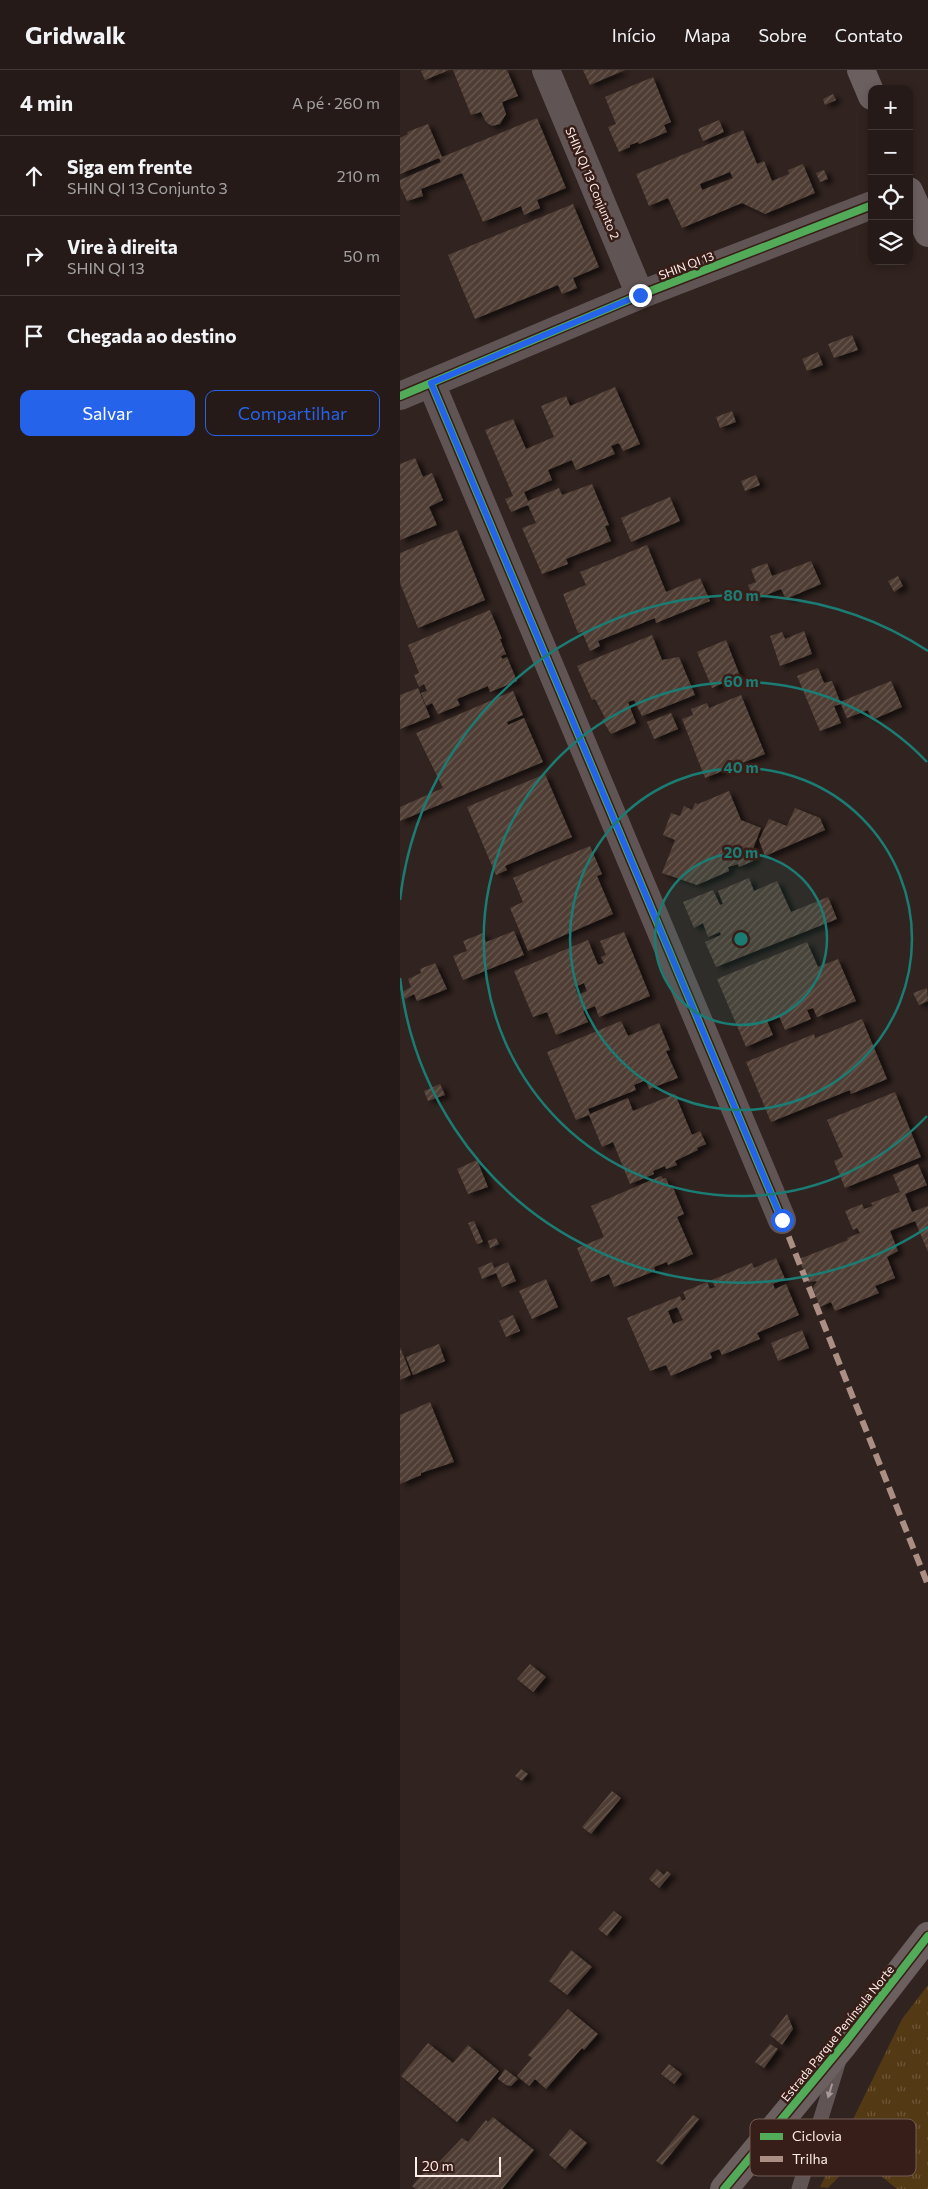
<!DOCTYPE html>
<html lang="pt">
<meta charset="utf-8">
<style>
:root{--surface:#251a17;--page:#312724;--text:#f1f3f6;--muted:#a3a1a1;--line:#423836;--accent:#2563eb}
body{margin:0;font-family:Commissioner,sans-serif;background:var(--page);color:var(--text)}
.controls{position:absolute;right:15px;top:15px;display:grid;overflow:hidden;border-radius:10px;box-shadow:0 2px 8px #0003}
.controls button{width:45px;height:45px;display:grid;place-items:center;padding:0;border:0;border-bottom:1px solid var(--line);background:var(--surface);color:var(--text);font:25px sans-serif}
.scale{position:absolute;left:15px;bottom:12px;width:86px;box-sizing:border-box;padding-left:5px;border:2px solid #feece8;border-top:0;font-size:14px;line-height:18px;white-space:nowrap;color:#feece8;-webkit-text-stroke:4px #381e18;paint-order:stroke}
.stop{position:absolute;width:15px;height:15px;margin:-11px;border:4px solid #2563eb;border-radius:50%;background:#fff}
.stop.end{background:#2563eb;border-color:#fff;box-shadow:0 1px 5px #0008}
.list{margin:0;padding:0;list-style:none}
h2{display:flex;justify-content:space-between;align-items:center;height:65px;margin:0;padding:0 20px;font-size:21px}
h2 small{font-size:16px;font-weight:400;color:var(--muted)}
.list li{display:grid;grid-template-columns:32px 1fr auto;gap:15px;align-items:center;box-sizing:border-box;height:80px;padding:0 20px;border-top:1px solid var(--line)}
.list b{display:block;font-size:19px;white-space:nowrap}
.list p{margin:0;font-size:16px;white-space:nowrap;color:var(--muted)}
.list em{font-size:16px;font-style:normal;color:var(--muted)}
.actions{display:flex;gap:10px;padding:15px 20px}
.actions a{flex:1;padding:11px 0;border:1px solid var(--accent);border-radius:10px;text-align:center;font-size:18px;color:var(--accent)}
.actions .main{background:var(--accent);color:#fff}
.icon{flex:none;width:28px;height:28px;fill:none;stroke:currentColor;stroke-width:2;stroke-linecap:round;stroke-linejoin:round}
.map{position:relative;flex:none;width:528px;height:2119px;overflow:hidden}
header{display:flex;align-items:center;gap:30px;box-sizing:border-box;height:70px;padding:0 25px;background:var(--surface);border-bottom:1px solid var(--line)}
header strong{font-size:24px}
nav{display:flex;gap:28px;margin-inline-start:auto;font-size:18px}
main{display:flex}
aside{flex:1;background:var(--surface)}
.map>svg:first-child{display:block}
</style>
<header>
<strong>Gridwalk</strong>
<nav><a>Início</a><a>Mapa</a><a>Sobre</a><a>Contato</a></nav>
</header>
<main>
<aside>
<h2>4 min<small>A pé · 260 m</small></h2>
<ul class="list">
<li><svg class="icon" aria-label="ahead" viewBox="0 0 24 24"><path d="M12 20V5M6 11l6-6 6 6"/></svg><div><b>Siga em frente</b><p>SHIN QI 13 Conjunto 3</p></div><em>210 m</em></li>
<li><svg class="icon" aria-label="right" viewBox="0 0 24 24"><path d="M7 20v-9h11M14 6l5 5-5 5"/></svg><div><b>Vire à direita</b><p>SHIN QI 13</p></div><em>50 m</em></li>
<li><svg class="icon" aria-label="arrive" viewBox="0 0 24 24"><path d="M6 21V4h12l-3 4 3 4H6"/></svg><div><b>Chegada ao destino</b></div></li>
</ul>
<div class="actions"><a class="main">Salvar</a><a>Compartilhar</a></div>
</aside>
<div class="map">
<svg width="528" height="2119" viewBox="0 0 528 2119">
<defs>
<pattern id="grass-tufts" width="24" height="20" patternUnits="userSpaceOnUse" patternTransform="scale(1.25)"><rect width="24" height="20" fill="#543915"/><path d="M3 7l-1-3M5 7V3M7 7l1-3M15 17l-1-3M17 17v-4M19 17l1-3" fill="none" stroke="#6e5637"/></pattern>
<pattern id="building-hatch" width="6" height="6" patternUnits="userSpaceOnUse" patternTransform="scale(1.25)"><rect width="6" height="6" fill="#4f3e34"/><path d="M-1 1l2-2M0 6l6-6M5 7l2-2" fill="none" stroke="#695a51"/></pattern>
<filter id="shadow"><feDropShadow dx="5.5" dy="3" stdDeviation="2.5" flood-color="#0009"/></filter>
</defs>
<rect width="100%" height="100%" fill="#31231f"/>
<path fill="url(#grass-tufts)" d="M 528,1915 L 528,2119 L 497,2119 L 458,2087 L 428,2118 L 420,2117 L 502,1949 Z"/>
<path fill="url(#building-hatch)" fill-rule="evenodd" filter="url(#shadow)" d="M 24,0 L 49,0 L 25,10 L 21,1 Z
M 53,0 L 107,0 L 118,26 L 102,32 L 106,44 L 100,54 L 92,56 L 86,52 L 81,42 L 71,45 Z
M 183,0 L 225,0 L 190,15 Z
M 253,7 L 271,52 L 264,55 L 267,62 L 239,74 L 238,72 L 230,75 L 230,77 L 219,82 L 208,57 L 216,54 L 205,27 Z
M 433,24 L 436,30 L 425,35 L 423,29 Z
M 137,48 L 166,118 L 137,130 L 140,138 L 124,145 L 121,136 L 83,152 L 62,103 L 21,119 L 23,126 L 7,131 L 0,116 L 0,110 L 41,92 L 39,88 L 0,104 L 0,68 L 8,64 L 7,62 L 28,54 L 42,87 Z
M 319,50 L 324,62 L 303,71 L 298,59 Z
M 343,60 L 357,94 L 364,91 L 372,111 L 389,104 L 388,100 L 403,94 L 415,123 L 365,144 L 342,133 L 282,158 L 268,128 L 249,136 L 236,104 ZM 330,102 L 333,108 L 302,120 L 300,114 Z
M 424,100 L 428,109 L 420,112 L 416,103 Z
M 173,134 L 199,197 L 173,208 L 177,218 L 162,224 L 158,215 L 75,249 L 48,185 Z
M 452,265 L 458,280 L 434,288 L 428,274 Z
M 418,282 L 423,295 L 407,301 L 402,289 Z
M 215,317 L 240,374 L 223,381 L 219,373 L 211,376 L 215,384 L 176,400 L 172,390 L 148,400 L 152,410 L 124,422 L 128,431 L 159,418 L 162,425 L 192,414 L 209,455 L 205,456 L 211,471 L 166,489 L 168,494 L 142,504 L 122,458 L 136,453 L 128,435 L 111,442 L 105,429 L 113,426 L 85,360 L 113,349 L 126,379 L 154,367 L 141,336 L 166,326 L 170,336 Z
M 332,341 L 336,352 L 320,358 L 316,347 Z
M 15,388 L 23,407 L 32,403 L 43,430 L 29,437 L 37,455 L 0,470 L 0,394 Z
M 356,405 L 360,415 L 345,421 L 341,411 Z
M 270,427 L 280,451 L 231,472 L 221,448 Z
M 57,460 L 85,530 L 18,558 L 0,513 L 0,483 Z
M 247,475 L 266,522 L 300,508 L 310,531 L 256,553 L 255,548 L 198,571 L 200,576 L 190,581 L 182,562 L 178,563 L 163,524 L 186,515 L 180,502 Z
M 411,491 L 421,514 L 386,529 L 381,519 L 354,530 L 348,515 L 356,512 L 351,499 L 367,493 L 372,506 Z
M 498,506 L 503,516 L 494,522 L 488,511 Z
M 90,540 L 102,569 L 100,569 L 106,584 L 101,586 L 102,589 L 107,587 L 117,611 L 90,622 L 88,616 L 57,629 L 60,635 L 38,644 L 32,633 L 26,636 L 21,623 L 27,621 L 24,614 L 19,617 L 14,605 L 19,603 L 8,575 Z
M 404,561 L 412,584 L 380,596 L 370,566 L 382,562 L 385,569 Z
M 252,565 L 262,590 L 279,587 L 295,625 L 242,646 L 234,630 L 228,632 L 236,653 L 211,664 L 202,650 L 205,648 L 195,629 L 192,630 L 177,596 Z
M 326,570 L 340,606 L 312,618 L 297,582 Z
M 418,598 L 424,613 L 432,611 L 441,634 L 434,636 L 441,653 L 420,661 L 397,606 Z
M 491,611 L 502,637 L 472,650 L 468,640 L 447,648 L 440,632 Z
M 18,618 L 30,647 L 0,659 L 0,625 Z
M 113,621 L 123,645 L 107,652 L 108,655 L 124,648 L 143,692 L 0,751 L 0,737 L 43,718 L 16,663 Z
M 341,625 L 365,684 L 305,708 L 282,649 L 293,645 L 291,639 L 307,633 L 309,638 Z
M 271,643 L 278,659 L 254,669 L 247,652 Z
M 145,704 L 172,767 L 105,796 L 107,800 L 96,805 L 67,737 Z
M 329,721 L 341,750 L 361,758 L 353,779 L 357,781 L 353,791 L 339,797 L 338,794 L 328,797 L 329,801 L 297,815 L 262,803 L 275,770 L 263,765 L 271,743 L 280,746 L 284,736 L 292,740 L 295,733 L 298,734 Z
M 395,738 L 420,748 L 425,760 L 365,786 L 359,770 L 369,749 L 387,756 Z
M 190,776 L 202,804 L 197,806 L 213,844 L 128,881 L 110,838 L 123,832 L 113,808 Z
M 349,808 L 354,821 L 377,811 L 391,842 L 428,827 L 437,849 L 316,897 L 305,872 L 321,865 L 320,862 L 308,867 L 303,853 L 294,858 L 283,832 L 313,820 L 320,835 L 323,834 L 318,821 Z
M 114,861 L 124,885 L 63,910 L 53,886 L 67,881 L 63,871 L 83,863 L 86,872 Z
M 224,862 L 250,926 L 199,947 L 195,936 L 183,941 L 188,952 L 156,965 L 147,942 L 133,947 L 114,901 L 188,870 L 198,895 L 204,893 L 201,887 L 206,885 L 200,871 ZM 184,913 L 187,921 L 178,925 L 175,917 Z
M 407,872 L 418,897 L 438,889 L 456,931 L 417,947 L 413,938 L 407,940 L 411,949 L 385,960 L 379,946 L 367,951 L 373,965 L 346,977 L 317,909 Z
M 35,893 L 47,919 L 17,931 L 14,924 L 5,929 L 2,922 L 11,917 L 8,909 L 21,903 L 20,899 Z
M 527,918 L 528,931 L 519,935 L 513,923 Z
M 462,949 L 487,1009 L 451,1024 L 450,1020 L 371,1052 L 346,992 L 414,964 L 415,968 Z
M 221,951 L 228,966 L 259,953 L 270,980 L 266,981 L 278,1008 L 249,1019 L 246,1010 L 234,1015 L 236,1020 L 188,1039 L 190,1044 L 228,1028 L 233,1041 L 275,1024 L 292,1065 L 300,1061 L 306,1074 L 297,1078 L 298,1080 L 275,1091 L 277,1095 L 266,1099 L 265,1096 L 253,1101 L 254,1104 L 230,1114 L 213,1072 L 202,1077 L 189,1045 L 176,1050 L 147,982 Z
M 40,1014 L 45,1025 L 28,1031 L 24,1021 Z
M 495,1022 L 521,1087 L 445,1118 L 434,1091 L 443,1087 L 427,1050 Z
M 77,1090 L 88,1117 L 68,1124 L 57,1099 Z
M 518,1094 L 527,1115 L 505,1124 L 512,1142 L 528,1136 L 528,1182 L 515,1151 L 490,1161 L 498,1181 L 487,1187 L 495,1208 L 475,1216 L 479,1223 L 435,1241 L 431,1232 L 420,1237 L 413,1218 L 417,1211 L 408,1212 L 399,1189 L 448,1170 L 447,1168 L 460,1163 L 457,1158 L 453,1160 L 445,1141 L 462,1134 L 464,1139 L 473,1136 L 471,1133 L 500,1122 L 493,1105 Z
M 261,1106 L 263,1109 L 266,1108 L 269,1116 L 272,1115 L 284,1144 L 277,1147 L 293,1184 L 268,1195 L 267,1192 L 254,1197 L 255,1201 L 214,1217 L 209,1204 L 191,1212 L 177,1178 L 204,1167 L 191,1136 Z
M 74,1151 L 83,1172 L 77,1174 L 68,1153 Z
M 96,1168 L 99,1174 L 90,1178 L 88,1171 Z
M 376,1188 L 385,1209 L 373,1214 L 375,1219 L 386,1214 L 399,1245 L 357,1263 L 360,1269 L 322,1285 L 319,1279 L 310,1283 L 312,1288 L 271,1306 L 266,1295 L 250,1301 L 227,1248 L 280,1226 L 282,1231 L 286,1229 L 283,1222 L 307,1212 L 310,1219 L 315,1217 L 312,1210 L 352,1193 L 354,1198 ZM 277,1237 L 283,1250 L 273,1254 L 268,1241 Z
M 92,1192 L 94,1198 L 108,1192 L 116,1211 L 102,1217 L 96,1203 L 82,1209 L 78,1198 Z
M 146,1209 L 158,1237 L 132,1249 L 119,1221 Z
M 113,1245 L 120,1261 L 106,1267 L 99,1251 Z
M 402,1260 L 409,1278 L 378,1291 L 371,1273 Z
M 39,1274 L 45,1291 L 13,1305 L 6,1287 Z
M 0,1277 L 11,1305 L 0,1310 Z
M 30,1332 L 54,1392 L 21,1403 L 21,1405 L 0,1414 L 0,1345 Z
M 130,1594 L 146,1607 L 133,1622 L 117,1609 Z
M 121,1699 L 128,1704 L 122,1711 L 115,1706 Z
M 212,1721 L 221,1728 L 191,1764 L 182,1757 Z
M 257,1799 L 264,1805 L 267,1801 L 271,1804 L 259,1818 L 249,1809 Z
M 214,1841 L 222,1847 L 207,1866 L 198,1859 Z
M 171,1880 L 192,1897 L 167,1925 L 149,1911 Z
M 168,1939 L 198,1964 L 184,1980 L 182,1978 L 146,2019 L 135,2009 L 129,2016 L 117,2006 L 132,1988 L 128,1985 Z
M 387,1944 L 393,1959 L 382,1975 L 370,1965 Z
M 28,1973 L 53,1993 L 68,1975 L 99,2001 L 57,2052 L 1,2006 Z
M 370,1974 L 378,1979 L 364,1998 L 355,1992 Z
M 269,1994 L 282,2004 L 274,2014 L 261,2004 Z
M 105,1999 L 118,2009 L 111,2016 L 106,2015 L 98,2009 Z
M 293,2045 L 299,2049 L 262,2095 L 256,2091 Z
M 93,2047 L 134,2080 L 102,2119 L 16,2119 L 12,2116 L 35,2089 L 39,2092 L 62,2068 L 68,2072 L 86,2050 L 88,2052 Z
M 170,2059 L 187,2073 L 165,2099 L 149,2085 Z"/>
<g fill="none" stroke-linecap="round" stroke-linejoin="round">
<path stroke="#615455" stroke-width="15" d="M 399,2119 L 439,1990"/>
<path stroke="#615455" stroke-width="28" d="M 146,0 L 240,225
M 31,313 L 382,1150
M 0,326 L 240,225 L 472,135"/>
<path stroke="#6c5f5f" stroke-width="28" d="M 461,0 L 472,26
M 509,121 L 528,163
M 324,2119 L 444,1974 L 528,1866"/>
<path stroke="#ac8f84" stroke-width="6" stroke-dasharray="12 6" stroke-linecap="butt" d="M 382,1150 L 528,1515"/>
<defs>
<path id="cycleway" d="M 31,313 L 382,1150
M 0,326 L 240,225 L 472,135
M 324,2119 L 444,1974 L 528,1866"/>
</defs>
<use href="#cycleway" stroke="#381e18" stroke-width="11"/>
<use href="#cycleway" stroke="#51ab58" stroke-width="8"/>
</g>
<defs><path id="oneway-solid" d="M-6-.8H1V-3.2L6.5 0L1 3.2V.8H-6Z" transform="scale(1.25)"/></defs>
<use fill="#a89897" href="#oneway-solid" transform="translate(430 2021) rotate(107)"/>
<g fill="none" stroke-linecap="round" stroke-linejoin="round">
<path stroke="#2563eb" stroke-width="6" d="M 240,225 L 31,313 L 382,1150"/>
</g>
<circle cx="341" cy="869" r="86" fill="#1b7c74" fill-opacity=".12"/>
<g fill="none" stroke="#1b7c74" stroke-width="2.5">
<circle cx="341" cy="869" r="86"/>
<circle cx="341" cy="869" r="171"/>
<path d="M527 1046A257 257 0 1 1 527 692"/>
<path d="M528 1157A343 343 0 0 1 0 908M0 830A343 343 0 0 1 528 581"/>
</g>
<g text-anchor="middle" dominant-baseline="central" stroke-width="5" stroke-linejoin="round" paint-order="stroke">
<g font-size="12" fill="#feece8" stroke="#381e18">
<text transform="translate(193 113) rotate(67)">SHIN QI 13 Conjunto 2</text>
<text transform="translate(286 195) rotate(-21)">SHIN QI 13</text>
<text transform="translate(437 1963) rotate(-51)">Estrada Parque Península Norte</text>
</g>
</g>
<rect x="350" y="2049" width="166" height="57" rx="8" fill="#381e18" stroke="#735c56" stroke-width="1"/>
<rect x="360" y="2063" width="23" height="7" fill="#51ab58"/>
<rect x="360" y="2086" width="23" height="6" fill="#ac8f84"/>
<g font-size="14" fill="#feece8">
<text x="392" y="2071">Ciclovia</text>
<text x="392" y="2094">Trilha</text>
</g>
<circle cx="341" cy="869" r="8" fill="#1b7c74" stroke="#381e18" stroke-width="2.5"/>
<g font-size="15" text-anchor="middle" font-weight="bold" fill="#1b7c74" stroke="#381e18" stroke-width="5" stroke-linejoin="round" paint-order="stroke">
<text x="341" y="531">80 m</text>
<text x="341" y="617">60 m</text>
<text x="341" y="703">40 m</text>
<text x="341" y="788">20 m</text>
</g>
</svg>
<div class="controls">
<button>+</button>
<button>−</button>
<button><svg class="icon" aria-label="locate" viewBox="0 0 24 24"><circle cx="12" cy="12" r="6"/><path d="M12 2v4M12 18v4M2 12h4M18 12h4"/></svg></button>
<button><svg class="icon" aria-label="layers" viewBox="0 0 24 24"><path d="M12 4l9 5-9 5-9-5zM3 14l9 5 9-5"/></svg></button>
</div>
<div class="scale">20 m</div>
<div class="stop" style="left:382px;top:1150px"></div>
<div class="stop end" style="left:240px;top:225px"></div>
</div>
</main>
